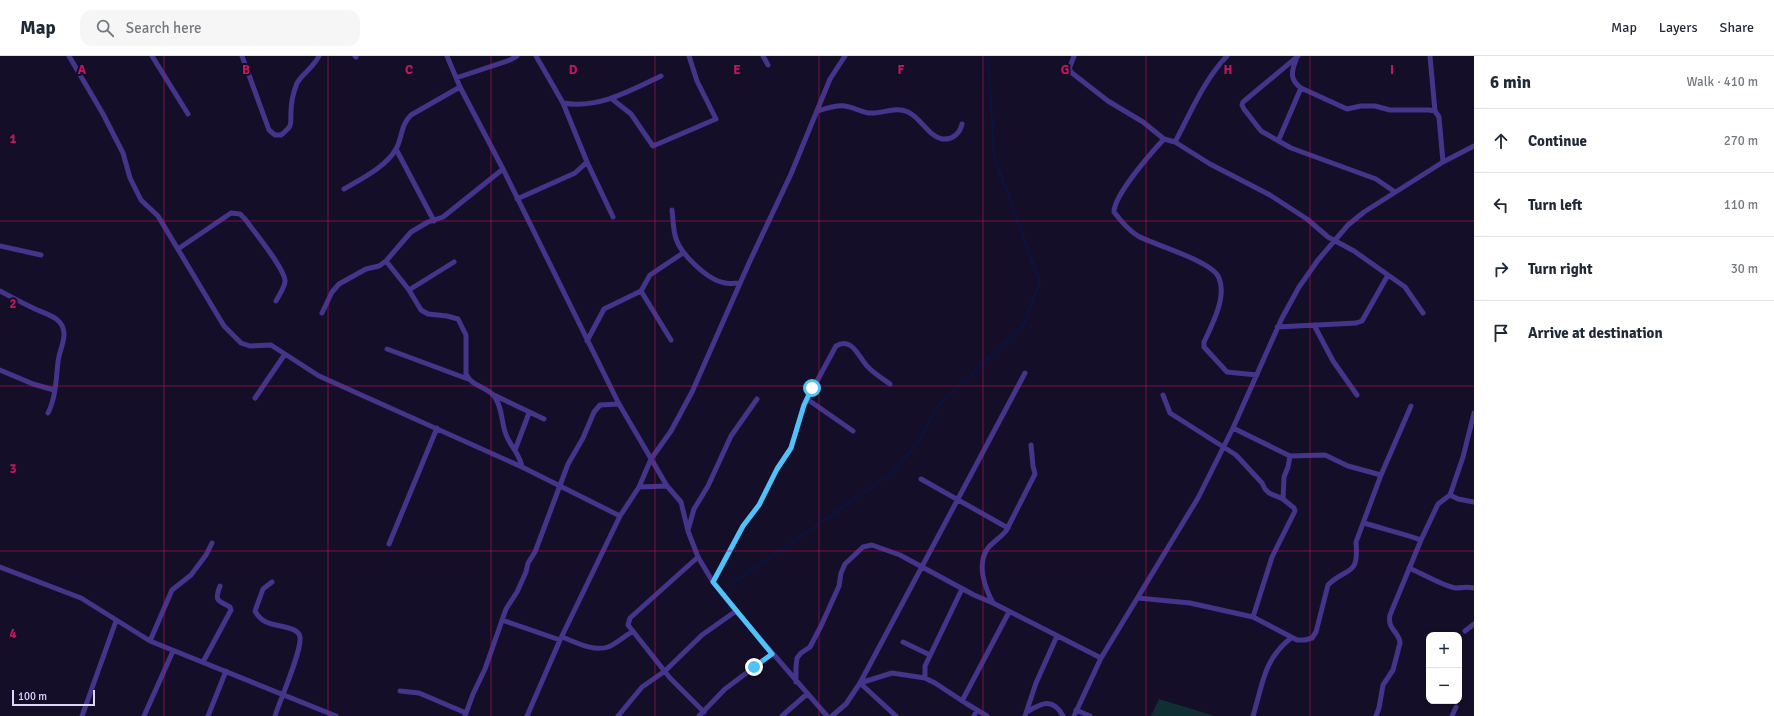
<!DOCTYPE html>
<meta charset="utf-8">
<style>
:root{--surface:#fff;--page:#f6f6f7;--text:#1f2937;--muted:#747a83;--line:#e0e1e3}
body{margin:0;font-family:Signika,sans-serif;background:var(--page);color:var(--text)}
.controls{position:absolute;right:12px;bottom:12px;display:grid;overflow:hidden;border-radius:8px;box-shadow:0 2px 6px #0003}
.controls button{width:36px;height:36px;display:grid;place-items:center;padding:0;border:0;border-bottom:1px solid var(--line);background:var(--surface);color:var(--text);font:20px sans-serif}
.scale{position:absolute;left:12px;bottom:10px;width:83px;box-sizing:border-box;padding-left:4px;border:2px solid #dfd5ff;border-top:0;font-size:11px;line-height:14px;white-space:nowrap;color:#dfd5ff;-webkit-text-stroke:3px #150e28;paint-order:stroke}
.stop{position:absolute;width:12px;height:12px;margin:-9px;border:3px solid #4fc3f7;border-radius:50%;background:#fff}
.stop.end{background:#4fc3f7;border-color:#fff;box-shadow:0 1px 4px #0008}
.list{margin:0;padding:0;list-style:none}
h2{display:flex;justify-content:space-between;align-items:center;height:52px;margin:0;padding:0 16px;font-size:17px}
h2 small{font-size:13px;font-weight:400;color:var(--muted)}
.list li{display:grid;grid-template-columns:26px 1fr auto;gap:12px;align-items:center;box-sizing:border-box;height:64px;padding:0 16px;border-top:1px solid var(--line)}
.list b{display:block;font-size:15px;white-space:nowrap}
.list em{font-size:13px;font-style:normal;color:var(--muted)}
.icon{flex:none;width:22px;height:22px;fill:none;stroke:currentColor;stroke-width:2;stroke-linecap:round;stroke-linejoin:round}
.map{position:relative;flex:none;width:1474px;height:660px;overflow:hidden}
header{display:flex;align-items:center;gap:24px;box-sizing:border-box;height:56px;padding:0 20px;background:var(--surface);border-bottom:1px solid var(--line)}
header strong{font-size:19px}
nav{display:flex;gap:22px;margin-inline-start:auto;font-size:14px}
.search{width:280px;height:36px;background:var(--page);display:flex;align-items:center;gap:10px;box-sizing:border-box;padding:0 14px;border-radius:12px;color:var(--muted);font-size:15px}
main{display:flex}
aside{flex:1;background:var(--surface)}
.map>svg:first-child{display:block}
</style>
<header>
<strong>Map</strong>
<div class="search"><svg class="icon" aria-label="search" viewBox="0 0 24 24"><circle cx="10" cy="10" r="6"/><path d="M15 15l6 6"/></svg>Search here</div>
<nav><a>Map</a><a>Layers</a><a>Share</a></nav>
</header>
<main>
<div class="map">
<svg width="1474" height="660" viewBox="0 0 1474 660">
<rect width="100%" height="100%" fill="#150e28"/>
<path fill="#102f32" d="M 1159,643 L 1215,660 L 1151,660 Z"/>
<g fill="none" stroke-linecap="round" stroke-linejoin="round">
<path stroke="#061648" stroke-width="1.5" d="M 730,529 L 891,418 L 918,387 L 938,350 L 1023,270 L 1040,226 L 994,100 L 988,0"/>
<path stroke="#43358a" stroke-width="5" d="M 69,0 L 103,58 L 123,97 L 130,122 L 141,144 L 158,160 L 224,270 L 241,287 L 250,290 L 271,289 L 319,320 L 522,411 L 620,460
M 152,0 L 188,58
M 242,0 L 269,74 L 275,79 L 281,79 C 294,68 290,70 291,55 C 291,47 294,35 297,27 C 303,17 313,12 319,0
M 355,0 L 356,1
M 447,0 L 460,31 L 503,113 L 619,348 L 667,430 L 681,446 L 688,475 L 698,501 L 713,526 L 736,555 L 827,660
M 763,0 L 768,9
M 1074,0 L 1069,13 L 1072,17 L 1108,45 L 1143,66 L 1164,83 L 1175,86 L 1210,108 L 1270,139 L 1307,163 L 1328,181 L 1354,195 L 1405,231 L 1423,257
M 1298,0 L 1243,46 L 1242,49 L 1244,53 L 1261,75 L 1291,92 L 1376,123 L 1395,136
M 1430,0 L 1435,55 L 1439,61 L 1443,106
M 1296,4 C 1291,16 1290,24 1301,32
M 456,22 L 510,4 L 517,0
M 612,43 L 631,58 L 653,90 L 716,63 L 697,25 L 689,0
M 563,47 C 598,53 630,35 661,20
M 818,55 C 827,52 836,49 845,50 C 853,51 861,56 869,57 C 883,58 895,50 908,56 C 921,62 928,80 942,83 C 953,84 960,77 962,68
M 1164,83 C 1151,97 1114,139 1114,156 C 1120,164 1130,175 1138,180 C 1154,189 1213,205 1219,222 C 1227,241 1212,269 1204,286 L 1204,291 L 1227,316 L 1257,319
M 1279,83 L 1301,32 L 1347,53 L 1361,50 L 1375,50 L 1390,54 L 1429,54 L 1435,55
M 1175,86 C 1191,56 1204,24 1227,0
M 396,93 L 434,165
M 587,106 L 613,161
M 344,133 C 361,123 386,111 396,93 C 403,80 400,70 411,59 L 460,31
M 517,143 L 575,117 L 587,106 L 563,47 L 536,0
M 672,154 C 673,162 673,171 675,179 C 678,196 707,224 725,227 C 730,228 735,227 740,227
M 0,190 L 41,199
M 178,193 L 231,157 L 240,158 L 245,163 C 253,174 285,213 285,225 C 285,231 279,239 276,245
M 386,205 L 409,234 L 421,254 L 428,258 L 447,260 L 458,263 L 466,279 L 466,318 C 471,330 487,331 494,340 C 503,351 501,369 507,381 C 512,392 520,399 522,411
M 409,234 L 454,206
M 0,235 C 11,241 22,247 33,252 C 45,258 64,261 64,278 C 64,288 59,296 58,306 C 56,323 56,341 48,357
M 641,235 L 671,284
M 322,257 L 332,236 L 339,228 L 366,213 L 379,210 L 386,205 L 411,176 L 428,166 L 443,161 L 503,113
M 1314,269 L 1333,305 L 1357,339
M 1277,271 L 1356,267 L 1362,265 L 1388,219
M 587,285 L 604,253 L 641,235 L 650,219 L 683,197
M 387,293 L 468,323
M 0,314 L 33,328 L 54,334
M 494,339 L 544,363
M 1163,339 L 1170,357 L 1236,399 L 1262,427 L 1265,433 L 1269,437 L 1283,443 L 1294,452 L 1295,455 L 1272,501 L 1253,561
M 255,342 L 285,298
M 807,343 L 853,375
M 1233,372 L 1290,400 L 1325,399 L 1348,410 L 1381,419
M 515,394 L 529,357
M 921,423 L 1008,472
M 639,431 L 667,430
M 1450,439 L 1463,401 L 1474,357
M 1283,443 L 1284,421 L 1288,411 L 1290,400
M 1364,467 C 1383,473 1402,477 1421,484
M 688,474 L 694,453 L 708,430 L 731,380 L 757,343
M 389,488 L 437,372
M 698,501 L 630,562 L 628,569 L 670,622 L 704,656
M 0,511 L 81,542 L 150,585 L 336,660
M 1409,512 C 1419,516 1447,532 1456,532 C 1463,532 1467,530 1474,532
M 272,526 L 263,533 L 255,555 C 262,568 272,568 285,571 C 290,572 299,574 300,581 C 302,595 280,644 275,660
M 713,526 L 743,470 L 759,449 L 777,413 L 791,392 L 804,349 L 836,290 C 853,280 859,303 869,312 C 875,318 883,323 890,328
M 1138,542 L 1190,547 L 1253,561 L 1297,584 L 1305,584 L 1312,582 L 1316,576 L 1328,529 C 1347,510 1359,522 1356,486 L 1381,419 L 1411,350
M 993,547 C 985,532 976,508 988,492 C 993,486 1001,481 1006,475 L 1035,418 L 1033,410 L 1031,389
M 502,564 L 560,584
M 1465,575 L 1474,568
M 562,581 C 575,586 594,596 608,591 C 616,588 624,580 632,576
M 150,585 L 172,534 L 191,519 L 206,499 L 212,487
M 903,586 L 930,599
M 203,606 L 231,554 L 230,551 C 218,544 214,546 220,530
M 925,622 L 925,610 L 962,533
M 796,626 L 796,611 L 797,602 L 801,597 L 810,591 L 821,570 L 839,530 L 841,517 L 845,508 L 863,491 L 872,489 L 900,499 L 974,539 L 993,547 L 1101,602
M 400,635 L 419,637 L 466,657
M 962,645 L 1009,556
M 1076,654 L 1090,660
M 1027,656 C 1041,647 1053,641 1063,660
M 82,660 L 116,565
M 144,660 L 173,595
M 208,660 L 226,615
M 465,660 L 473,638 L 485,613 L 506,553 L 517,536 L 526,516 L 528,507 L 535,496 L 568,408 L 583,382 L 594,356 L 600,349 L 619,348
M 527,660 L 560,584 L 620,460 L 639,431 L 651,403 L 671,375 L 692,336 L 749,207 L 791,118 L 830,23 L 845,0
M 618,660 L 642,631 L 665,615 L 702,579 L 736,555
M 699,660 L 725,633 L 772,598
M 782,660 L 807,638
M 832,660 L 846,648 L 860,627 L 892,617 L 925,622 L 935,627 L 967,648 L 987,660
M 896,660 L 860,627 L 1025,317
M 974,660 L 977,654
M 1025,660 L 1036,627 L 1057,580
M 1074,660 L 1101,602 L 1198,442 L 1233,372 L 1282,262 L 1299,231 L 1318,204 L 1348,169 L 1364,156 L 1443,106 L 1474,90
M 1253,660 C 1263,628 1263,604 1291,582
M 1376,660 L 1379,652 L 1383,629 L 1393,614 L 1400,587 C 1399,575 1387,574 1390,559 L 1421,484 L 1438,448 L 1450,439 L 1458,443 L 1474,446
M 1452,660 L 1456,651"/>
</g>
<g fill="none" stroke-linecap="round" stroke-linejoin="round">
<path stroke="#4fc3f7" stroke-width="5" d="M 754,611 L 772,598 L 713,526 L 743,470 L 759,449 L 777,413 L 791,392 L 804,349 L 812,332"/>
</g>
<path fill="none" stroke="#c2185b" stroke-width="1" stroke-opacity="0.55" d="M 164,0 L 164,660M 328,0 L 328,660M 491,0 L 491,660M 655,0 L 655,660M 819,0 L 819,660M 983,0 L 983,660M 1146,0 L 1146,660M 1310,0 L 1310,660M 0,165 L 1474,165M 0,330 L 1474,330M 0,495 L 1474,495"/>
<g font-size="13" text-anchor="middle" font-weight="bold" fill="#c2185b" stroke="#150e28" stroke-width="4" stroke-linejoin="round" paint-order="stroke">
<text x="82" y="18">A</text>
<text x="246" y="18">B</text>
<text x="409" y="18">C</text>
<text x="573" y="18">D</text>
<text x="737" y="18">E</text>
<text x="901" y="18">F</text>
<text x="1065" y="18">G</text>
<text x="1228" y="18">H</text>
<text x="1392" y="18">I</text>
<text x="13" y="87">1</text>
<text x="13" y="252">2</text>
<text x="13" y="417">3</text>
<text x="13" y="582">4</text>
</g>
</svg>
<div class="controls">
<button>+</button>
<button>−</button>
</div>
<div class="scale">100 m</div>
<div class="stop" style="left:812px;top:332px"></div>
<div class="stop end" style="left:754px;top:611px"></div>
</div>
<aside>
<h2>6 min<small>Walk · 410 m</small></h2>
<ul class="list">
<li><svg class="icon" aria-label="ahead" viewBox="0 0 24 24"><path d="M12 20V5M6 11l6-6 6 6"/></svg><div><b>Continue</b></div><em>270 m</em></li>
<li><svg class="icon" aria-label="left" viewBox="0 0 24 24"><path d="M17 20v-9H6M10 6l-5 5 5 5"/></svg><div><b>Turn left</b></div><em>110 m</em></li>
<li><svg class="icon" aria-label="right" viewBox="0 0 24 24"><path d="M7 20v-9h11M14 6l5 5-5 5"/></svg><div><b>Turn right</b></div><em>30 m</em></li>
<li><svg class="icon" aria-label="arrive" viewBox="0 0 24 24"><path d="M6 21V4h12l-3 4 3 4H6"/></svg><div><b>Arrive at destination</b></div></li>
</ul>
</aside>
</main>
